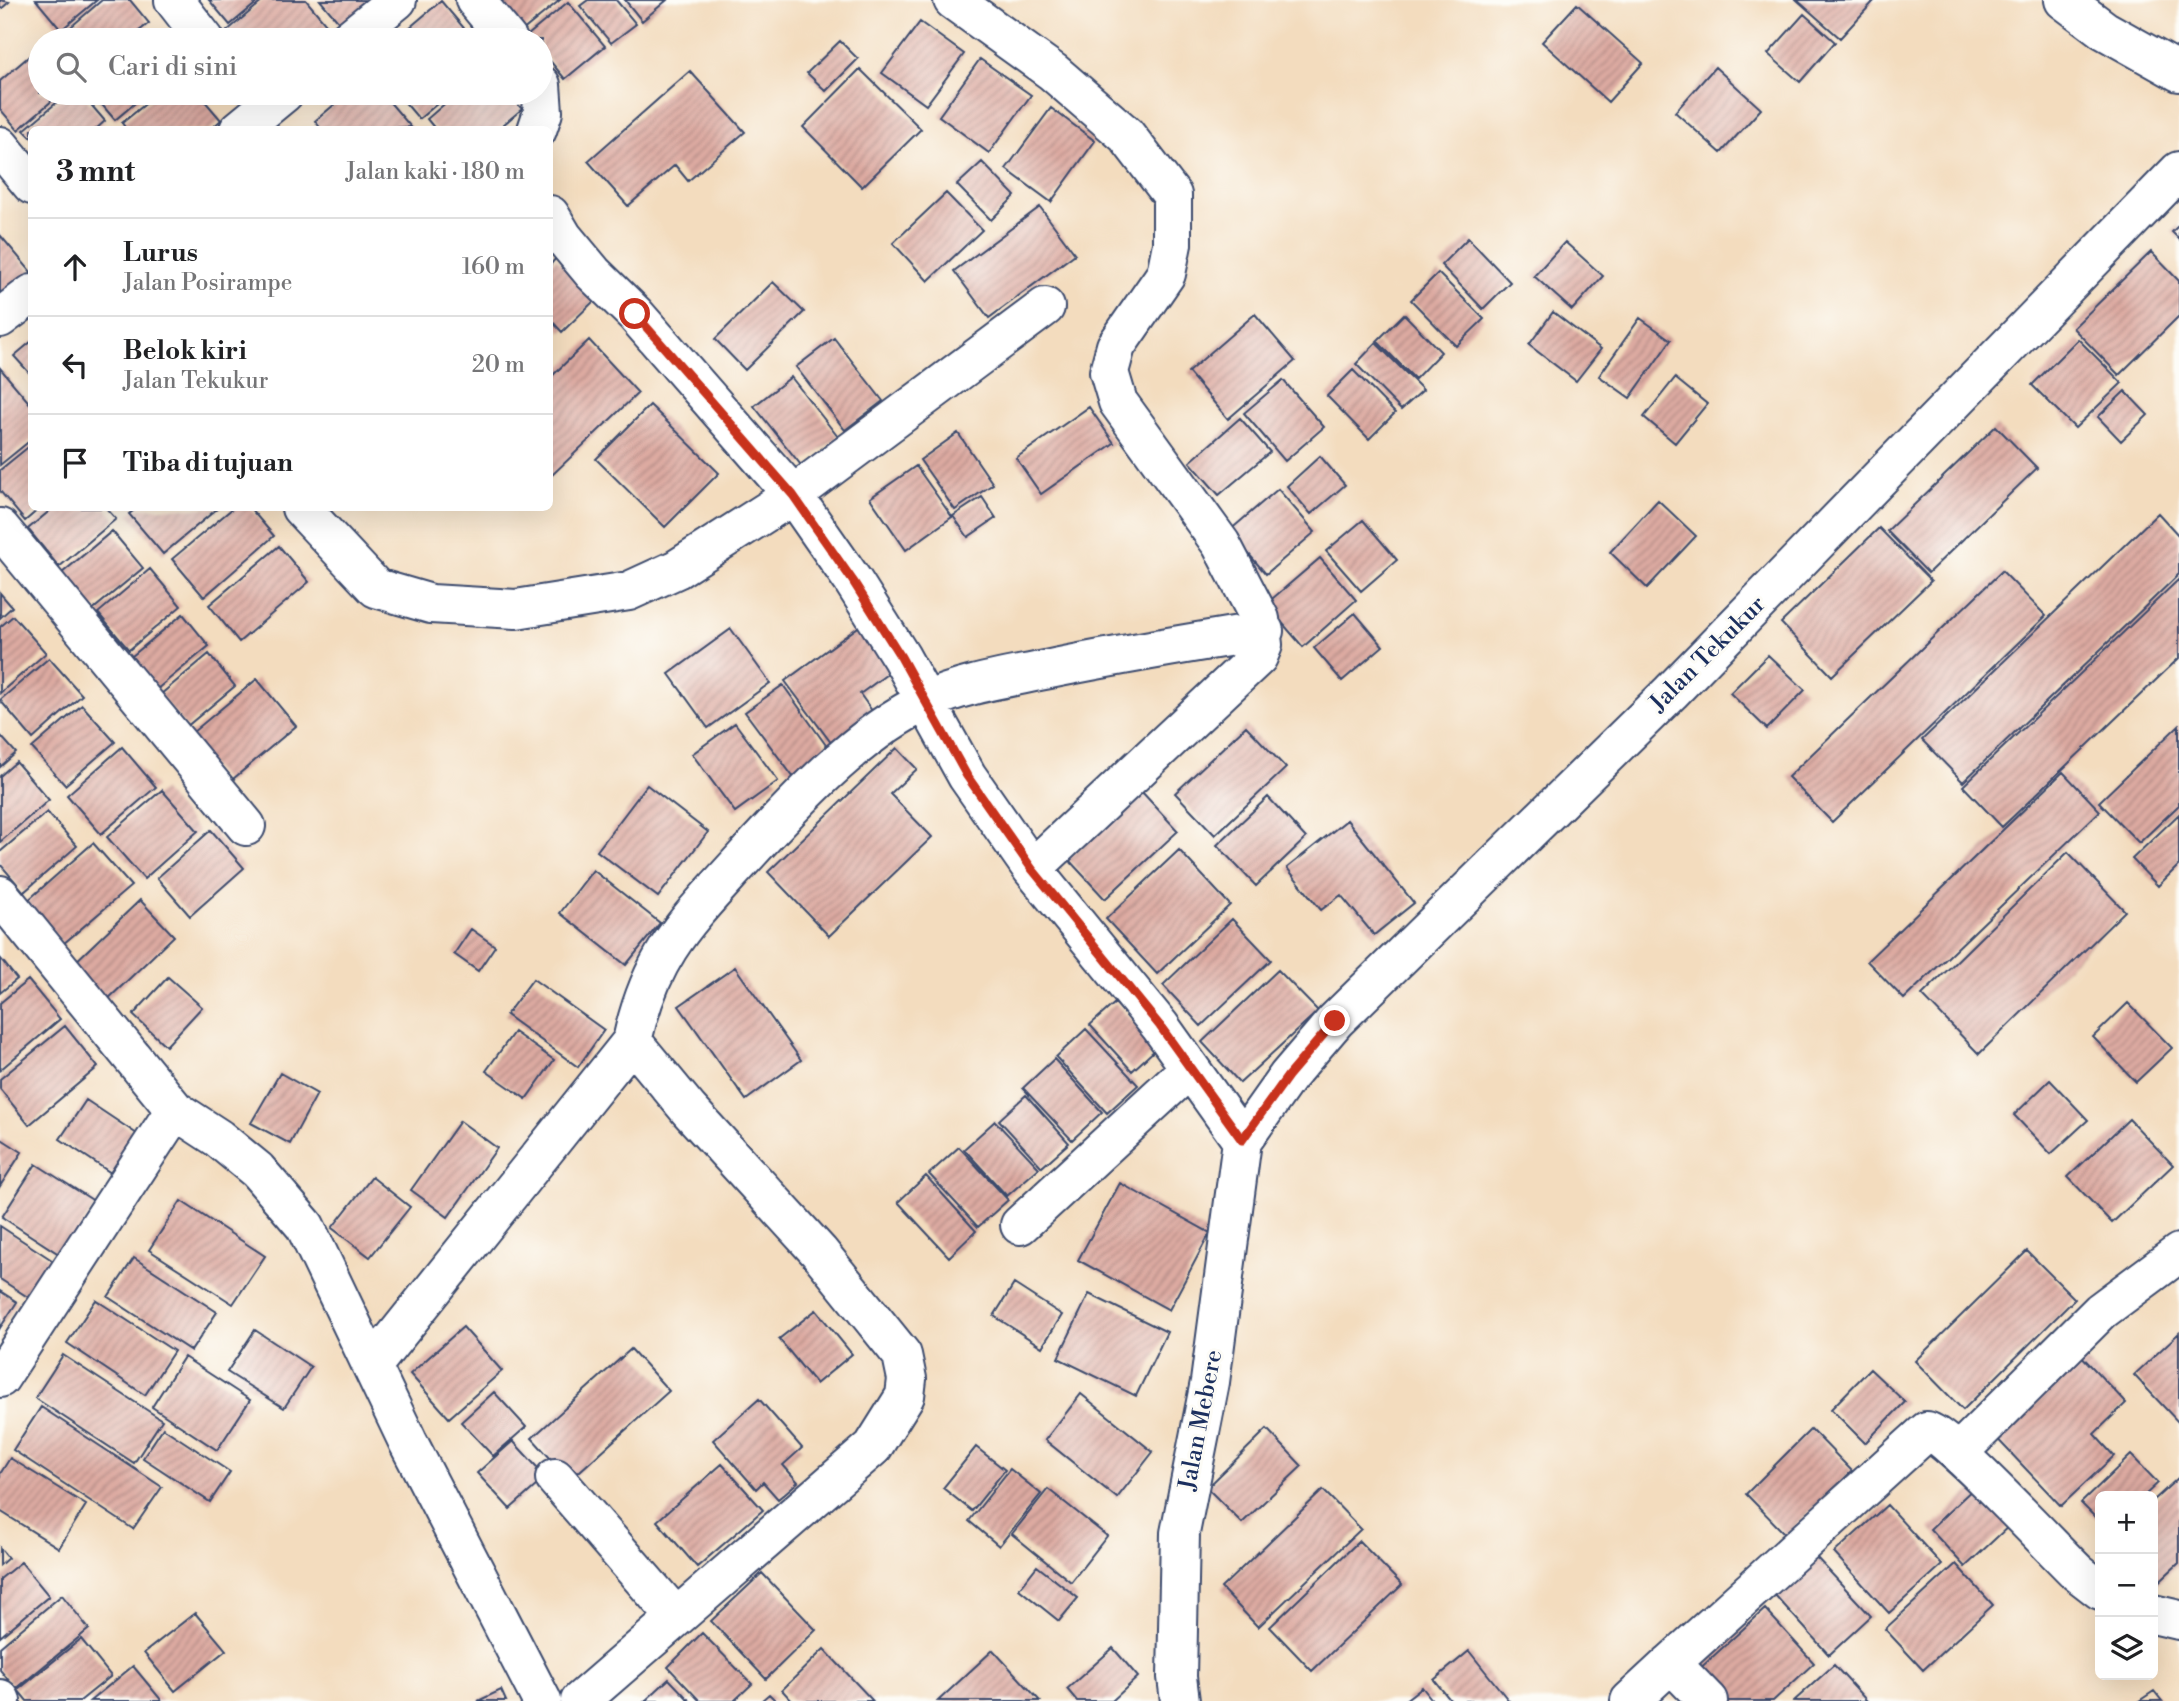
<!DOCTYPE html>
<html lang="id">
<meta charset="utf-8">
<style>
:root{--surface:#fff;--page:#f2f2f2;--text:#202124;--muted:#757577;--line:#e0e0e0}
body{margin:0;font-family:"Libre Bodoni",serif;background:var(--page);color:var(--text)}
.controls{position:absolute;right:21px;bottom:21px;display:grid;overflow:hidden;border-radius:10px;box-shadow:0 7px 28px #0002}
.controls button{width:63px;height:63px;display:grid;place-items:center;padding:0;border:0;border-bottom:2px solid var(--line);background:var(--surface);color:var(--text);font:35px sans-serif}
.stop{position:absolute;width:21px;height:21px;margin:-16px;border:5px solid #c8321e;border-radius:50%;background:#fff}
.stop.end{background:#c8321e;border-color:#fff;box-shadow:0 2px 7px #0008}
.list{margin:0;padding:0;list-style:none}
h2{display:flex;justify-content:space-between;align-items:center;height:91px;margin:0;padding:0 28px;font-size:30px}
h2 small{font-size:23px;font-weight:400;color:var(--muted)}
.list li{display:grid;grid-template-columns:46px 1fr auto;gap:21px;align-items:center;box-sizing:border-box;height:98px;padding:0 28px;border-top:2px solid var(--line)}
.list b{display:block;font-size:26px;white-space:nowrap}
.list p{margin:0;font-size:23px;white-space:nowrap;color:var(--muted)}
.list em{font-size:23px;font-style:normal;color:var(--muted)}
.icon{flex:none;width:38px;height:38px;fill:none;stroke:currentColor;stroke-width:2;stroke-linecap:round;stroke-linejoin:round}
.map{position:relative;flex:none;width:2179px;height:1701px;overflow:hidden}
.search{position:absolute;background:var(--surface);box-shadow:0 7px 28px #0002;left:28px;top:28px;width:525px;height:77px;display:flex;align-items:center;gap:18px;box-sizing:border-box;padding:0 24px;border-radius:38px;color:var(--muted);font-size:26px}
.panel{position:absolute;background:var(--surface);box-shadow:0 7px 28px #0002;left:28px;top:126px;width:525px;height:385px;border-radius:10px}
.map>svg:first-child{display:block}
</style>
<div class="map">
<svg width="2179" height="1701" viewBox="0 0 2179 1701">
<defs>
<pattern id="building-hatch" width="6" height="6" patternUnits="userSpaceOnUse" patternTransform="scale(1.75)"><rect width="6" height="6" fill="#ddaaa1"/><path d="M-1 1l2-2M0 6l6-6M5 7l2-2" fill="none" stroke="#b28b86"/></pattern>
</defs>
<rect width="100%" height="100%" fill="#fdfcf7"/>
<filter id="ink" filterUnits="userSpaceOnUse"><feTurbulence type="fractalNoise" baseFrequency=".0143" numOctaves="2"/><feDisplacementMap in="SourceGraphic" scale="14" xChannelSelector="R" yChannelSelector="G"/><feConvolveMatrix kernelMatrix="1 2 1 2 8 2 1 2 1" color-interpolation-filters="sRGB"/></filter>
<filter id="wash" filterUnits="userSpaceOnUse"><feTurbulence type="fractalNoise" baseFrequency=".00686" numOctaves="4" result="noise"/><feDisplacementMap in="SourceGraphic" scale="28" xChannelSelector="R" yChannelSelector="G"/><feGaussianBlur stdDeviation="1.57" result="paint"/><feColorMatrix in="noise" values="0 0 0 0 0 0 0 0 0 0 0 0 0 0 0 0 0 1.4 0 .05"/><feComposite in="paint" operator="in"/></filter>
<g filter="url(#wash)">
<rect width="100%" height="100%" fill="#f3dcbe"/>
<g id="blocks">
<path fill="url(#building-hatch)" d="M 0,0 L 9,2 L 0,10 Z
M 36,0 L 97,0 L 61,30 Z
M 102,0 L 130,0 L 149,23 L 128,40 L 60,40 L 58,38 Z
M 209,0 L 260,0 L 230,25 Z
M 264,0 L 306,0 L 336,36 L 330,40 L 235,40 L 227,31 Z
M 320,0 L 383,0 L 346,31 Z
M 497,0 L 560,0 L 522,31 Z
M 588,0 L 616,0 L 636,24 L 611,43 L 580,6 Z
M 625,0 L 667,0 L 642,21 Z
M 1797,0 L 1872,0 L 1874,1 L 1840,38 Z
M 441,1 L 474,40 L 395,40 Z
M 568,2 L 605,46 L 565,79 L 541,50 L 541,40 L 533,40 L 528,35 Z
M 1577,4 L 1643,63 L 1608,102 L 1542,42 Z
M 1804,14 L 1835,42 L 1800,82 L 1768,54 Z
M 920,22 L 964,54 L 926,105 L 882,73 Z
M 145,32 L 151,40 L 135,40 Z
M 840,41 L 858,59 L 826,91 L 807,73 Z
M 40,47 L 40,93 L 61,93 L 18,130 L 0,109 L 0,81 Z
M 980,59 L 1031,95 L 989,153 L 939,116 Z
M 1715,67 L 1761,109 L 1721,153 L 1675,112 Z
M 860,69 L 921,129 L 862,187 L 803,127 Z
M 690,71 L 745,132 L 688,181 L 675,165 L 628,206 L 588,161 Z
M 68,93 L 81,93 L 105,121 L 95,130 L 32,130 L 32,138 L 24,130 Z
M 92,93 L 147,93 L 115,120 Z
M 159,93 L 198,93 L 221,120 L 210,130 L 127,130 L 122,123 Z
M 348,93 L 382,93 L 411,127 L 322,130 L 315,121 Z
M 397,93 L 450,93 L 419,119 Z
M 457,93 L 508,93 L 522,109 L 497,130 L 436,130 L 427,119 Z
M 1051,108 L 1095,141 L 1051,202 L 1006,169 Z
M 982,162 L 1015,196 L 991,220 L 957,185 Z
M 946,193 L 982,230 L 928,281 L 893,243 Z
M 1040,207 L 1075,254 L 989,318 L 954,271 Z
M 2179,225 L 2179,239 L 2172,232 Z
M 0,235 L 32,273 L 32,278 L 0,304 Z
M 1468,238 L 1510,282 L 1483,309 L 1441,265 Z
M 1565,242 L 1603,276 L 1572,310 L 1534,276 Z
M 2151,252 L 2179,281 L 2179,316 L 2119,375 L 2073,328 Z
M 556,258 L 596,299 L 562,332 L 550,319 L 550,265 Z
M 1438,273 L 1484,319 L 1456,346 L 1411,300 Z
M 773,282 L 804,312 L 745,370 L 715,339 Z
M 1553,312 L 1601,349 L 1576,381 L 1529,345 Z
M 1255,314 L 1295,361 L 1228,419 L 1188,372 Z
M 1404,314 L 1441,352 L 1415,379 L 1377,341 Z
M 1640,318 L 1671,340 L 1630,398 L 1599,376 Z
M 834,338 L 883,401 L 845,430 L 796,367 Z
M 2078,339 L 2122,383 L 2075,428 L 2032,385 Z
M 589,340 L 638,393 L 550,477 L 550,378 Z
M 32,341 L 32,376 L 14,356 Z
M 1376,343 L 1423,390 L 1401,410 L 1356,364 Z
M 0,368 L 32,406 L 32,439 L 0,465 Z
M 1353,370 L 1395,413 L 1369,439 L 1327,396 Z
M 791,377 L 838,437 L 801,465 L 754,406 Z
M 1675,378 L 1707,404 L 1675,443 L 1644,417 Z
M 1283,380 L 1324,427 L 1285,461 L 1244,413 Z
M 2125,391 L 2148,415 L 2121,441 L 2098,417 Z
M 650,405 L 719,473 L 665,527 L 596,459 Z
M 1089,407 L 1114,443 L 1041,494 L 1016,458 Z
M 1240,418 L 1270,452 L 1219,495 L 1190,462 Z
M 1996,426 L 2037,468 L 1928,573 L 1887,531 Z
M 958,433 L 993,484 L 955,510 L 920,460 Z
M 32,444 L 32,508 L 40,508 L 25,521 L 0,491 L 0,470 Z
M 1320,456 L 1345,485 L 1311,514 L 1287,486 Z
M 916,466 L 952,517 L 906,550 L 870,498 Z
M 1278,489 L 1315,532 L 1266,574 L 1229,531 Z
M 982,497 L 996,518 L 968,537 L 953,516 Z
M 1658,500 L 1696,536 L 1647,588 L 1610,552 Z
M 53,508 L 106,508 L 116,519 L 59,567 L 28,529 Z
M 137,508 L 218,508 L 163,554 L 129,514 Z
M 233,508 L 250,508 L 274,536 L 204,597 L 172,559 Z
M 2158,513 L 2179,536 L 2179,574 L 1963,782 L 1922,740 Z
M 1363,520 L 1397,560 L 1361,591 L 1326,551 Z
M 1879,528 L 1931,581 L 1832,676 L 1781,623 Z
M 112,531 L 143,568 L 91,611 L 61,574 Z
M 279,546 L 309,582 L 239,642 L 209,605 Z
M 1320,558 L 1356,600 L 1303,647 L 1266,604 Z
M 150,569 L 181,606 L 129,650 L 98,613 Z
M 2002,571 L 2046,616 L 1832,822 L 1788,777 Z
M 2179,579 L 2179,658 L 2002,827 L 1963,786 Z
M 0,593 L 12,607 L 0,618 Z
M 1355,613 L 1383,646 L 1342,681 L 1314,648 Z
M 183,614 L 209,646 L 157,689 L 131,657 Z
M 13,616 L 46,653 L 0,693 L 0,627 Z
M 861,625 L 894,669 L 860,694 L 880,722 L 838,752 L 785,681 Z
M 731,629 L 770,683 L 708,728 L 669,674 Z
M 209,654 L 235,686 L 186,727 L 160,695 Z
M 1768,655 L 1805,690 L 1767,729 L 1730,693 Z
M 49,658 L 82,695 L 33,739 L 0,700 Z
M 257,679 L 296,726 L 227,784 L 187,737 Z
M 783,685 L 833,755 L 797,782 L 745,712 Z
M 82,705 L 115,742 L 65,785 L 32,748 Z
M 735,723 L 778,781 L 735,812 L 692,754 Z
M 2179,725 L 2179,805 L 2139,843 L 2099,802 Z
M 1246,726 L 1286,768 L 1215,835 L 1175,793 Z
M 0,735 L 16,753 L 0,767 Z
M 122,747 L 156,787 L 101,834 L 67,795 Z
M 897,748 L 917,769 L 890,794 L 932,837 L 829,936 L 768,872 Z
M 16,762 L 49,800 L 0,842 L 0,776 Z
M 2063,772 L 2100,811 L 1904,999 L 1867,961 Z
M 647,785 L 708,832 L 658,897 L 597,851 Z
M 162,790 L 198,831 L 144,879 L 107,837 Z
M 1141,791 L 1178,831 L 1105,899 L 1068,859 Z
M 1268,797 L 1306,838 L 1256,886 L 1217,845 Z
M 47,812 L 77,846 L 24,892 L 0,864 L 0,852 Z
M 2179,814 L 2179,865 L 2158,886 L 2132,859 Z
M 1347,820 L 1414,903 L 1374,935 L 1341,895 L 1321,910 L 1287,868 Z
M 211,830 L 244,868 L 190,916 L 157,878 Z
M 93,843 L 131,886 L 63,944 L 26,902 Z
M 1179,850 L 1230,905 L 1157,974 L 1106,919 Z
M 2068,852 L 2125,911 L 1979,1054 L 1922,995 Z
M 593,870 L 660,923 L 626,965 L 560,913 Z
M 140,900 L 174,936 L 105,1002 L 70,967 Z
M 1232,919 L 1271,960 L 1201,1026 L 1163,985 Z
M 471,929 L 495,946 L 478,971 L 454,954 Z
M 0,958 L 17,979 L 0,993 Z
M 735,967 L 801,1060 L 746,1100 L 679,1006 Z
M 1278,970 L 1318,1011 L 1240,1083 L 1202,1042 Z
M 168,977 L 202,1007 L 166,1046 L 133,1015 Z
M 533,979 L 604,1030 L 578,1067 L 506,1015 Z
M 28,980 L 60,1019 L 0,1070 L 0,1003 Z
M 1115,1003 L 1157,1048 L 1132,1071 L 1090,1025 Z
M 2128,1003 L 2172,1048 L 2136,1082 L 2093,1037 Z
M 65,1026 L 98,1067 L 29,1125 L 0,1089 L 0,1079 Z
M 1086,1029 L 1138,1085 L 1107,1113 L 1056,1057 Z
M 514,1032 L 554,1060 L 526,1099 L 486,1071 Z
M 1054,1059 L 1102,1112 L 1072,1140 L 1023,1088 Z
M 280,1073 L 317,1094 L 290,1144 L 251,1123 Z
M 2050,1080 L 2088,1120 L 2051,1154 L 2014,1115 Z
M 1026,1095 L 1069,1143 L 1042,1167 L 999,1120 Z
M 86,1100 L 149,1142 L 123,1181 L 60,1139 Z
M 2129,1119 L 2173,1165 L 2112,1223 L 2068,1177 Z
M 460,1121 L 497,1148 L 448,1217 L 411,1190 Z
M 995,1121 L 1039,1168 L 1007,1196 L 964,1149 Z
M 0,1138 L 22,1152 L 0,1186 Z
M 959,1147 L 1008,1200 L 978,1227 L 929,1174 Z
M 36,1164 L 97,1203 L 62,1256 L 2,1217 Z
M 926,1176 L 976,1231 L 949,1257 L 898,1202 Z
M 372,1177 L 410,1207 L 370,1257 L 332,1228 Z
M 1120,1183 L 1210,1233 L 1169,1310 L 1078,1260 Z
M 181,1201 L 265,1256 L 233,1304 L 149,1250 Z
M 0,1226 L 58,1264 L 34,1301 L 0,1279 Z
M 2027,1251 L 2075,1299 L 1963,1410 L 1915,1361 Z
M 134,1258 L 217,1312 L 191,1351 L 108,1297 Z
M 1014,1284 L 1062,1315 L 1042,1347 L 994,1316 Z
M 0,1291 L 17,1302 L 0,1328 Z
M 1089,1294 L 1167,1332 L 1136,1396 L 1058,1358 Z
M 96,1300 L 174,1351 L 145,1395 L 67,1343 Z
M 816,1310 L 852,1354 L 816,1384 L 779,1339 Z
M 463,1327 L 502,1371 L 449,1418 L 410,1374 Z
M 255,1330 L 311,1367 L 284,1408 L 227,1372 Z
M 2179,1333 L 2179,1423 L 2134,1375 Z
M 631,1349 L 669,1391 L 570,1480 L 532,1438 Z
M 2076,1350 L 2126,1403 L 2094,1434 L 2114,1456 L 2061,1506 L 1990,1431 Z
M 63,1355 L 162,1420 L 134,1463 L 35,1398 Z
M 184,1357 L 250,1400 L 217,1450 L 152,1407 Z
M 1870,1369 L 1905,1402 L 1865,1443 L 1831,1409 Z
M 494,1392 L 526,1427 L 493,1456 L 461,1422 Z
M 1081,1394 L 1153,1452 L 1117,1498 L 1045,1440 Z
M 759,1399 L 802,1448 L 783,1465 L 798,1482 L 778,1499 L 763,1482 L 756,1489 L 713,1440 Z
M 41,1407 L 162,1487 L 133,1529 L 13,1450 Z
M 163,1428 L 230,1472 L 210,1502 L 143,1458 Z
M 1267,1429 L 1302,1466 L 1242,1523 L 1207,1488 Z
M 1811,1429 L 1852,1471 L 1786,1535 L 1746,1494 Z
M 513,1441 L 546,1477 L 510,1509 L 477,1473 Z
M 976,1447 L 1005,1470 L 972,1511 L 943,1488 Z
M 2131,1455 L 2158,1483 L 2144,1496 L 2100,1496 L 2100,1522 L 2081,1503 Z
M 10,1458 L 86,1505 L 59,1548 L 0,1511 L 0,1474 Z
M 722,1464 L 763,1510 L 697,1567 L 657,1521 Z
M 1010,1469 L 1041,1494 L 999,1546 L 969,1521 Z
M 2179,1477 L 2179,1563 L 2153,1587 L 2153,1501 Z
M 1975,1487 L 2010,1525 L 1965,1567 L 1930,1529 Z
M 1048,1489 L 1107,1536 L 1071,1582 L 1012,1534 Z
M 1323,1490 L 1361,1529 L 1258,1627 L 1221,1588 Z
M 1887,1505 L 1942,1565 L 1889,1613 L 1834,1553 Z
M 1359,1541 L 1402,1585 L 1312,1671 L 1270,1627 Z
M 0,1548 L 8,1558 L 0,1565 Z
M 1816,1557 L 1871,1616 L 1829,1655 L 1775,1595 Z
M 21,1562 L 49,1596 L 0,1637 L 0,1579 Z
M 1956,1564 L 1993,1605 L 1923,1670 L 1885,1629 Z
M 1037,1566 L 1078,1598 L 1059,1621 L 1019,1589 Z
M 762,1573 L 816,1630 L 766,1679 L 711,1621 Z
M 62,1595 L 89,1629 L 16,1689 L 0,1670 L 0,1647 Z
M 1765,1609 L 1814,1663 L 1773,1701 L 1723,1701 L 1696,1672 Z
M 195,1613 L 226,1650 L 175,1691 L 144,1653 Z
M 702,1633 L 752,1684 L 734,1701 L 700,1701 L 668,1667 Z
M 81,1639 L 111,1676 L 80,1701 L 27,1701 L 18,1690 Z
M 1113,1648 L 1138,1677 L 1112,1701 L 1077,1701 L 1067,1689 Z
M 824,1649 L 873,1701 L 792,1701 L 782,1690 Z
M 993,1650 L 1040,1701 L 938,1701 Z
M 1469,1651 L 1509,1701 L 1451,1701 L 1434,1680 Z
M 1834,1665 L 1867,1701 L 1794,1701 Z
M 133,1666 L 162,1701 L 90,1701 Z
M 669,1679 L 690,1701 L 645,1701 Z
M 1422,1687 L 1433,1701 L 1404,1701 Z
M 501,1690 L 506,1701 L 478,1701 Z
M 2154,1691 L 2162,1701 L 2139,1701 Z
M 769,1694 L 776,1701 L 761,1701 Z"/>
</g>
</g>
<g filter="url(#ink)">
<use href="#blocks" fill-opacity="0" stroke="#3b496c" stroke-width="2"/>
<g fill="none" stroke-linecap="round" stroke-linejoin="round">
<defs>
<path id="minor" d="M 174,0 L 205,40
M 475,0 L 508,40
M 953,0 L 1053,72 L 1126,135 L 1172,195 L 1172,244 L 1166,274 L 1116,346 L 1109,372 L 1118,402 L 1221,544 L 1260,619 L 1263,645 L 1258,657 L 1032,869
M 2064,0 L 2104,30 L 2179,72
M 348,40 L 397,0
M 239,130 L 284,93
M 537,130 L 543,112 L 541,85
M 0,146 L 32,185
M 550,215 L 563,237 L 593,273 L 635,314 L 793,495 L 853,581 L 901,657 L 967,776 L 1032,869 L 1160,1026 L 1242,1141
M 0,318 L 32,294
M 301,508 L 376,588 L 431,604 L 516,609 L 629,591 L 677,569 L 793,495 L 1045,307
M 0,528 L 246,826
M 0,895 L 175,1110 L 218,1138 L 257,1170 L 305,1226 L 408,1442 L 542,1701
M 1242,1141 L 1288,1076 L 1335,1021 L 1671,692 L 2179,171
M 1020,1225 L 1189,1069
M 372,1366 L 632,1041 C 651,954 686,922 743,859 C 792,805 860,731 927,701 C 963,684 1006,678 1045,670 C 1117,655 1190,643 1264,631
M 0,1378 L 175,1110
M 1958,1453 L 2101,1311 L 2179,1253
M 555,1478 L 675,1616
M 2153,1614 L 2179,1620
M 1671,1663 L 1927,1431 C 1946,1434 2056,1552 2078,1573 L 2100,1590
M 0,1699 L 1,1701
M 580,1701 L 873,1447 L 905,1396 L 907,1379 L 902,1355 L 819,1252 L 689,1110 L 632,1041
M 1180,1701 L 1177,1677 L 1180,1533 L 1210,1382 L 1242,1141
M 1630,1701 L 1671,1663 L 1708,1701"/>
</defs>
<use href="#minor" stroke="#3b496c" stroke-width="42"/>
<use href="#minor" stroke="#fff" stroke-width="38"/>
</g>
</g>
<g fill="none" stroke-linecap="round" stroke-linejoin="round" filter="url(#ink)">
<path stroke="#c8321e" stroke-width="9" d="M 635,314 L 793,495 L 853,581 L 901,657 L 967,776 L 1032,869 L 1160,1026 L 1242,1140 L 1288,1076 L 1335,1021"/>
</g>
<g text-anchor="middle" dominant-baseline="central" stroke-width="6" stroke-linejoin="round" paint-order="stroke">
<g font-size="24" fill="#1b2f5e" stroke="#fdfcf7">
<text transform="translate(1708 654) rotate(-45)">Jalan Tekukur</text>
<text transform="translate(1201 1420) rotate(-79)">Jalan Mebere</text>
</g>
</g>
</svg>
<div class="controls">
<button>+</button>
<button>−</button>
<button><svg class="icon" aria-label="layers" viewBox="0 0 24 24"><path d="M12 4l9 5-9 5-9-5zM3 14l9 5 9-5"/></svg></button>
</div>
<div class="stop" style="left:635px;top:314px"></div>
<div class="stop end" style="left:1335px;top:1021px"></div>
<div class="search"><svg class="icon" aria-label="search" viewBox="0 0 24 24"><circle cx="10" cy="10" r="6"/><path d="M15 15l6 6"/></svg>Cari di sini</div>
<section class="panel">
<h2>3 mnt<small>Jalan kaki · 180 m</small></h2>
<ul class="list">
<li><svg class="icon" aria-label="ahead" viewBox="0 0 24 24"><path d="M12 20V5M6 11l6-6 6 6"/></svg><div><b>Lurus</b><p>Jalan Posirampe</p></div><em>160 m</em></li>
<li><svg class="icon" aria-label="left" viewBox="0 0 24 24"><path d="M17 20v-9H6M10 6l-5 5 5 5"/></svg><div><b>Belok kiri</b><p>Jalan Tekukur</p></div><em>20 m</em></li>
<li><svg class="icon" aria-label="arrive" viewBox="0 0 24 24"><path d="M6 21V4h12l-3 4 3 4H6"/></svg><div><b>Tiba di tujuan</b></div></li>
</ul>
</section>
</div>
